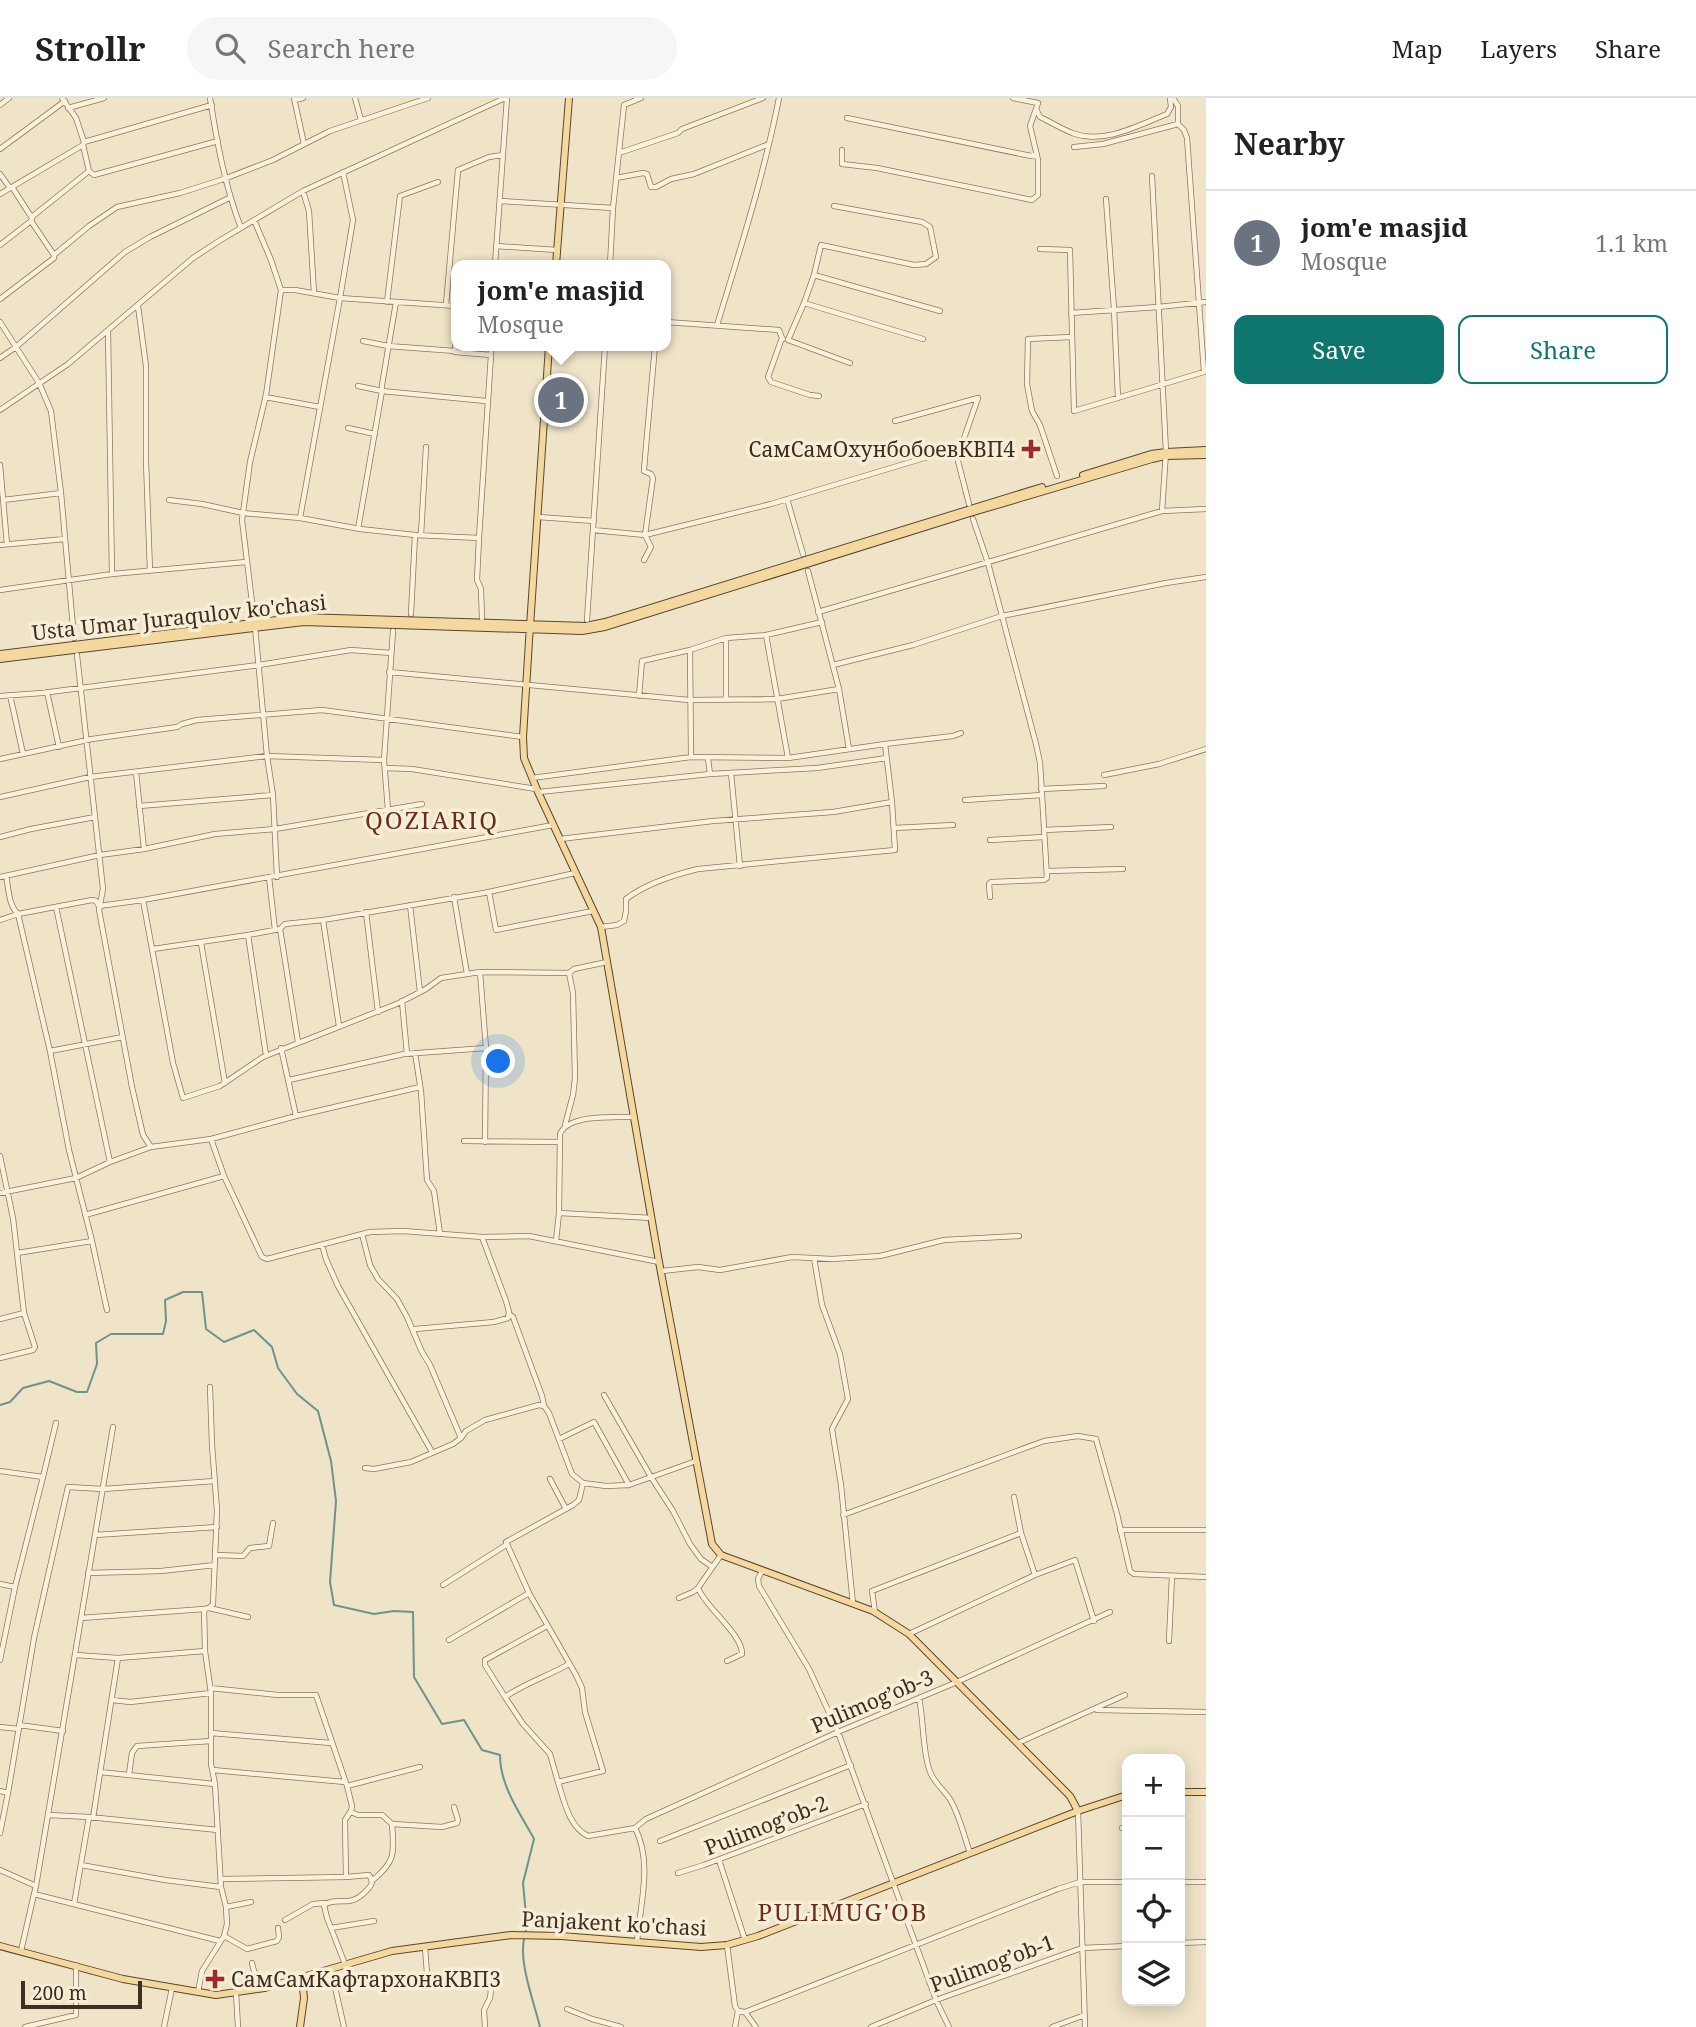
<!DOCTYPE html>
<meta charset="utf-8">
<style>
:root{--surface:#fff;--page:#f6f6f6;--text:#222;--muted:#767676;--line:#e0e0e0;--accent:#0f766e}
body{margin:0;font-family:"Noto Serif",serif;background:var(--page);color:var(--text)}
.controls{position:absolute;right:21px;bottom:21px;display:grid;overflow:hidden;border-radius:14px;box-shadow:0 4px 18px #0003}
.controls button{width:63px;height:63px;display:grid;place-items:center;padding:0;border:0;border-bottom:2px solid var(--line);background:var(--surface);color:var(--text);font:35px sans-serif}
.scale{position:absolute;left:21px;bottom:18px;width:121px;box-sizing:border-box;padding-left:7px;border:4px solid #3d2e20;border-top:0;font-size:19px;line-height:24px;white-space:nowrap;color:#3d2e20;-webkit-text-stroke:5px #f7eed8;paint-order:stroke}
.you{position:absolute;left:499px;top:964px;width:24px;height:24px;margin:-18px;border:5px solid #fff;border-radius:50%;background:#1a73e8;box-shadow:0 0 0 10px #1a73e833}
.badge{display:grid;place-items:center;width:46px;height:46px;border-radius:50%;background:var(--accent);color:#fff;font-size:23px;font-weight:700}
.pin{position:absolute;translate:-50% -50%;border:4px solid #fff;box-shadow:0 2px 7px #0006}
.popup{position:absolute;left:451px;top:162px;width:220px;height:91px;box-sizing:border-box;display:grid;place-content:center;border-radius:14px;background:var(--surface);filter:drop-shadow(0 2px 5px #0005);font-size:23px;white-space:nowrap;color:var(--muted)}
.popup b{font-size:26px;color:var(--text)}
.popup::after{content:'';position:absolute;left:50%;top:100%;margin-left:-14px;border:14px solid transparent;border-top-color:var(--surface)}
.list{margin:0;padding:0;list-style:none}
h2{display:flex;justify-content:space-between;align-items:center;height:91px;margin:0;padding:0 28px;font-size:30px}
h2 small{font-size:23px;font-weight:400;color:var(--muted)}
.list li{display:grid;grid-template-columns:46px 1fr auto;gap:21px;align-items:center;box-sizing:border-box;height:105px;padding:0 28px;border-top:2px solid var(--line)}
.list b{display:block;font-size:26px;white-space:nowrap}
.list p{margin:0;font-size:23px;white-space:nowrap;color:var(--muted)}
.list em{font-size:23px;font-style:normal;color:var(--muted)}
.actions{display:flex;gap:14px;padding:21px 28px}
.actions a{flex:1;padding:16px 0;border:2px solid var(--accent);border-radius:14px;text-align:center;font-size:24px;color:var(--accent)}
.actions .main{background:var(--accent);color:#fff}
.icon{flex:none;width:38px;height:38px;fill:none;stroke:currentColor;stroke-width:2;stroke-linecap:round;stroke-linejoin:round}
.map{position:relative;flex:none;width:1206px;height:1929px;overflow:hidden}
header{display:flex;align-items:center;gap:42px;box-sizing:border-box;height:98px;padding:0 35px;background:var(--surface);border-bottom:2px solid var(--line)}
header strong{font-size:33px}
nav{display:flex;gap:38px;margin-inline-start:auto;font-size:24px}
.search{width:490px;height:63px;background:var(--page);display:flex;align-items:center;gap:18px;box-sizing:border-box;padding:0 24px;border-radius:38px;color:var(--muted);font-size:26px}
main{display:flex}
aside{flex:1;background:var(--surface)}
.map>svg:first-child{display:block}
</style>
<header>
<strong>Strollr</strong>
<div class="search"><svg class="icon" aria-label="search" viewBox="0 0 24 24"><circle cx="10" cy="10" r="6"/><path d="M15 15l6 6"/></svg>Search here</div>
<nav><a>Map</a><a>Layers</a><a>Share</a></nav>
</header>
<main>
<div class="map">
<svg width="1206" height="1929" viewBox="0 0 1206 1929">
<rect width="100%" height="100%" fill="#f0e4c8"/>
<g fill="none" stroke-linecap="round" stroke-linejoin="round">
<path stroke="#6f938a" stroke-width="2" d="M 0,1307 L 10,1304 L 23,1290 L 49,1283 L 77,1294 L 87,1294 L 97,1266 L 96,1245 L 111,1236 L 163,1236 L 166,1223 L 165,1202 L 183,1194 L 202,1194 L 206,1231 L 224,1244 L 254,1232 L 272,1249 L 278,1270 L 297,1296 L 318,1313 L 331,1363 L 336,1403 L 330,1484 L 334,1507 L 374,1516 L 394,1513 L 413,1514 L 414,1579 L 442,1626 L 464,1622 L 482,1652 L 500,1657 C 500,1688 520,1715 534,1741 L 523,1785 L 527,1828 L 525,1836
M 524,1841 C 519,1866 534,1904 540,1929"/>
<defs>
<path id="minor" d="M 210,0 C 217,45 225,88 241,130
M 294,0 L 304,46
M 355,0 L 361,22
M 1013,0 L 1038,5 L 1036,11 L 1040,19 C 1051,24 1063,32 1075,36 C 1105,46 1139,27 1167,16 L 1171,9 L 1170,0
M 295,2 L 303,0
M 0,7 L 9,0
M 68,10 L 104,0
M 847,20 L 1031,58 L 1037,56
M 84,44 L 212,7
M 1074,49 L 1103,46 L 1178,26
M 0,51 L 65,3
M 842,52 L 842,66 L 877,70 L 1032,102 L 1038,97 L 1038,62 L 1030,28 L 1036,11
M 619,55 L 678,35 L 682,31 L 763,0
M 89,73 L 94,77 L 218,43
M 0,76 L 10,90
M 1152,78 L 1166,354 L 1162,413
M 616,80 L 643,75 L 647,76 L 651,89 L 656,89 L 671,81 L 694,76 L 769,46
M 12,89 L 32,120
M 303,93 L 309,113 L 314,195
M 0,96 L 83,47
M 1106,101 L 1114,211 L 1118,300
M 501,103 L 613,110
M 834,108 L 922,124 L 930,129 L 936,159 L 926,166 L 914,167 L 821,147 L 814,177 L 940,213
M 254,122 L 271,162 L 281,192 L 266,297 L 250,364 L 242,422 L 255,529 L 267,658 L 273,697 L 277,779
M 31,123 L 54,157
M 0,147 L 31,123 L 33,118 L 89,73 L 83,47 L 84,44 L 76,20 L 62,0
M 496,148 L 557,152
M 1040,151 L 1070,152 L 1074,313 L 1204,274 L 1187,40 L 1184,32 L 1178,26 L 1178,8 L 1173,0
M 495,167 L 507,0
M 610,167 L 613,110 L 624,7 L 641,0
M 814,177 L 804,205 L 923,241
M 281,192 L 295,192 L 340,200 L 456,208
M 0,201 L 54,160 L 54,157 L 89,128 L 117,109 L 180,95 L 224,81 L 273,62 L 330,33 L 428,0
M 387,204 L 400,98 L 438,84
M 396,204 L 382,287 L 382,293 L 486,303
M 804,205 L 788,242 L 850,265
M 446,207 L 458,72 L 489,59 L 503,57
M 138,208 L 146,268 L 146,363 L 150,473
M 1071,215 L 1158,209 L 1206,204
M 0,224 L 39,285 L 51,313 L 61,395 L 74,540
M 666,224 L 779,232 L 782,240
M 717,227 C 740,152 764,77 779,0
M 108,233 L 112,476
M 783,241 L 782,240 L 768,279 L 771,284 L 810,297 L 819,298
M 363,243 L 388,248 L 455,253 L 456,240
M 455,254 L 491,257 L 491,248
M 0,260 L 16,249 L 125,154 L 150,139 L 229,100
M 265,299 L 320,309
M 0,312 L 68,266 L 193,160 L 219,143 L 303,93 L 505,0
M 895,323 L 978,300 L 961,349 L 958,363 L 969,406
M 348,330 L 375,336
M 0,367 L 7,446
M 1057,378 L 1040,327 L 1032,313 L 1027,286 L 1028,241 L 1071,239
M 787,401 L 803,456
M 3,402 L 61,395
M 169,402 L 202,406 L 243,415 L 300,420 L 360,431 L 415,437 L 479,440 L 491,257
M 538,419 L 594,423
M 300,420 L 340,200 L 353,122 L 343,74
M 358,431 L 382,293 L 358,288
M 593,432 L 645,437 L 653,380 L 651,376 L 644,373 L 644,371 L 655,248
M 421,437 L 426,349
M 479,440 L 477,482 L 481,491 L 482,520
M 0,447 L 65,441
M 644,462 L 651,449 L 645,437 L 771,406 L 961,349
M 808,473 L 839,591 L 849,651
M 0,492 L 112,476 L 246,464
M 818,514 L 1162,413 L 1206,411
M 411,516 L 415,437
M 587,522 L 605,248
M 766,537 L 788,660
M 726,540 L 726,601
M 690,552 L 691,659
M 77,557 L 103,791 L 99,812 L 132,989 L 143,1037 L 151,1049
M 833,567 L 913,547 L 1002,518 L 1166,485 L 1206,479
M 389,574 L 689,602 L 777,601 L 839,591
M 47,594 L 59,649
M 10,597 L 23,656
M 0,598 L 42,595 L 259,567 L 351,552 L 391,555
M 639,598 L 642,563 L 690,552 L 726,540 L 766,537 L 822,524
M 885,646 L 953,638 L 961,635
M 708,660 L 710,676
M 0,661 L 92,641 L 177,629 L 182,626 L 197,622 L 322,612 L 523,639
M 385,670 L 412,671 L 536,691
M 136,674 L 144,751
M 731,675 L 740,768
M 1104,677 L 1159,666 L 1206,651
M 532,680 L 691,659 L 788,660 L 885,646 L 892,704 L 895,752 L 698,771 C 673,777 647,785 626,801 L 626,813 L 624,823 L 617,827 L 601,829
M 1041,691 L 1104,688
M 539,694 L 710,676 L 817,670 L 887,660
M 0,699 L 90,679 L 267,658 L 384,662
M 965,702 L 1042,697 L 1040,665 L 1036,646 L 988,465 L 973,421
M 139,708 L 273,697
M 388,712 L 384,662 L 393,533
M 894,730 L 953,727
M 1044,732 L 1111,729
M 0,739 L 31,731 L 95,719
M 560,741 L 713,723 L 833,714 L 892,704
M 990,742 L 1044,739
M 1048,773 L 1123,771
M 6,778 C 9,791 8,806 18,816 L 50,953 L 69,1052 L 92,1143 L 107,1212
M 0,779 L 100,757 L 144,751 L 215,736 L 275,731 L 422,706
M 269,779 L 275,832
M 489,794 L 496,832 L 593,813
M 454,799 L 467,876
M 990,799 L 989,786 L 991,784 L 1044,782 L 1047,780 L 1042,697
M 143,802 L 173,965 L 183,1000 L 220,988 L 263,959 L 399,905 L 426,891 L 441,880 L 480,874 L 569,875 L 574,871 L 607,864
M 410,807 L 420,894
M 56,809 L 110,1064
M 366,814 L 378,914
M 0,822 L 18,816 L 92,802 L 96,803 L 99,808 L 143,802 L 553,727
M 323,822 L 339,928
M 280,831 L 298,944
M 248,837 L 266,957
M 201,845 L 225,985
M 153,851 L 248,837 L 280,831 L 285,826 L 323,822 L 484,795 L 575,775
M 480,874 L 486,950 L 485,1044
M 402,903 L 407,956
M 281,950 L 296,1018
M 50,953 L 123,939
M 415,955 L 421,993 L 427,1082 L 434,1093 L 440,1136
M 289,982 L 404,956 L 486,950
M 565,1027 L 573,997 L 575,980 L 573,895 L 569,875
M 211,1041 L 224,1078 L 260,1155 L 262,1159 L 267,1161 L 370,1134 L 403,1133 L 482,1139
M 464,1043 L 560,1044
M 0,1058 L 13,1120 L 24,1215 L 35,1249 L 33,1252 L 0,1260
M 0,1095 L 76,1080 L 110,1064 L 151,1049 L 211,1041 L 296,1018 L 420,989
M 559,1115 L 652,1120
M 85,1117 L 224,1078
M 362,1136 L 370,1167 L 378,1181 L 397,1201 L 407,1219 L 422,1254 L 430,1267 L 461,1340
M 556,1143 L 559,1115 L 560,1036 C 568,1016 615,1019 634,1019
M 322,1147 L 326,1161 L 338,1188 L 432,1354
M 17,1155 L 92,1143
M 814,1160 L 822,1207 L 840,1256 L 848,1301 L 832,1331 L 841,1387 L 853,1506
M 662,1173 L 698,1169 L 720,1172 L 792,1159 L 832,1161 L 880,1158 L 944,1142 L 1019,1138
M 509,1216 L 513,1219 L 542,1298 L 544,1308
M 0,1221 L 24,1215
M 415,1231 L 494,1224 L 508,1220 L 509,1214 L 506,1203 L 482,1139 L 529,1138 L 659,1164
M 604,1297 L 651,1379 L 673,1413 L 690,1446 L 701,1461 L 711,1468
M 559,1341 L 594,1324 L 629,1387
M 365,1370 L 374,1371 L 411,1364 L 453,1346 L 461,1340 L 466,1333 L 485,1322 L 539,1307 L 544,1308 L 549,1315 L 572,1376 L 583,1385 L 606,1388 L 629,1387 L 696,1363
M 0,1373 L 43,1379 L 15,1489 L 0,1562
M 43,1379 L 56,1325
M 550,1381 L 566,1411
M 1014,1399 L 1021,1435 L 1035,1477
M 843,1417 L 1044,1343 L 1078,1338 L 1096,1341 L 1117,1416 L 1130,1473 L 1134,1476 L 1206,1479
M 1120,1432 L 1206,1432
M 95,1437 L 113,1329
M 216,1457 L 243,1458 L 250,1450 L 269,1448 L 273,1425
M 721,1457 L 698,1490 C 706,1510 743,1537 742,1556 L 727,1563
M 762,1473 L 758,1481 L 759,1488 L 809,1571 L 838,1634 L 936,1902 L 949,1929
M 88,1475 L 161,1473 L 215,1467
M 0,1486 L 15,1489
M 443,1487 L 506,1447
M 679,1500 L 693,1494 L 698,1490
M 209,1510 L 248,1519
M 875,1514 L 872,1493 L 1021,1435
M 81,1520 L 204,1511 L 209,1510 L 213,1506 L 217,1412 L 212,1347 L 210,1289
M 909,1536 L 1035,1477 L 1075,1462 L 1094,1523
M 449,1542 L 529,1495
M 1169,1543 L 1172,1478
M 76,1557 L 118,1560 L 205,1553
M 569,1566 C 548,1578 525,1585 505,1599 L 523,1626 L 550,1656 L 558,1684 L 603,1673 L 585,1614 L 582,1590 L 576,1577 L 529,1495 L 506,1444 L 573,1407 L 579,1402 L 583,1385
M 210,1590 L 278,1597 L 316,1597 L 347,1688 L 352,1708 L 351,1713 L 345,1722 L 346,1779 L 221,1781
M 505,1599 L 485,1567 L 485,1562 L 547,1528
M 919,1600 C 924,1624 922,1648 929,1671 C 933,1685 945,1692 951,1703 C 960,1719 964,1738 970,1755
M 112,1602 L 130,1604 L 211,1595
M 1097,1612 L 1206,1614
M 19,1627 L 63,1633
M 0,1629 L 19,1631
M 211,1635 L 331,1645
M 1018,1645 L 1125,1597
M 213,1672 L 345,1684
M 100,1674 L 214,1686
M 129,1676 L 132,1655 L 137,1648 L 211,1643
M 558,1684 C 564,1703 569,1729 588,1738 L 635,1730 C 653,1764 640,1807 637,1844
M 347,1688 L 420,1669
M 0,1693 L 8,1695 L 0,1735
M 8,1695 L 34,1540 L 68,1389 L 103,1391 L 215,1383
M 1078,1713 L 1085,1929
M 351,1714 L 358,1717 L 382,1717 L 392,1726 C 394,1755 396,1763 373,1782
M 49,1717 L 89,1719 L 218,1732
M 392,1726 L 442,1729 L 457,1725 L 458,1722 L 454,1709
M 1180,1726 L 1182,1722 L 1182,1694
M 635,1730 L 646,1721 L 838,1634 L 957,1584 L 1110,1514
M 1122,1730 L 1127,1729
M 660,1743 L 851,1667
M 719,1762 L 745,1842
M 81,1767 L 165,1782 L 221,1789
M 0,1772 L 36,1788 L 34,1796 L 220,1843
M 678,1775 L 704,1767 L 866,1706
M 1180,1784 L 1206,1784
M 36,1788 L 95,1437 L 217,1429
M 74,1806 L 89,1719 L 93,1720 L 118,1560
M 226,1809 L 251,1804
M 285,1822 L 313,1806 L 325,1805
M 331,1830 L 374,1823
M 224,1838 L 247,1851 L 277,1843 L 279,1839 L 278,1830
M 1180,1845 L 1206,1844
M 727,1847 L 735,1908 L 738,1913 L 745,1914 L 756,1929
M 425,1849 L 428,1889 C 445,1886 478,1881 491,1892 L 490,1900 L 484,1912 L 485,1929
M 21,1853 L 34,1796
M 252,1865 L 254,1873 L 265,1890
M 345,1866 L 327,1820 L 324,1807 C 339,1797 349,1812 367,1792 C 373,1786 373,1783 369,1777 L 346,1779
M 331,1872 L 344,1929
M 198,1894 L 202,1873 L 224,1838 L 227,1826 L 226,1809 L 221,1789 L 215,1686 L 211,1666 L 211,1595 L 205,1553 L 204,1511
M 236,1895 L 238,1929
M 567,1911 L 592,1921 L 621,1929
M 745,1914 L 1058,1791 L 1080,1784 L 1127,1784
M 25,1929 L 76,1917 L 76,1867
M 164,1929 L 172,1890
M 735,1929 L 738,1913
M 871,1929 L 936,1902 L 1082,1850 L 1127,1848
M 1052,1929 L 1085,1917"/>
<path id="major" d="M 556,167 L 569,0
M 549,248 L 529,543 L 523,639 L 524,660 L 538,694 L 601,829 L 659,1164 L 712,1446 L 721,1457 L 873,1513 L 909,1536 L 1070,1698 L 1078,1713
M 1083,377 L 1151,356 L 1166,354 L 1206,352
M 0,556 L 302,519 L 586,528 L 605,524 L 1042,389
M 0,561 L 304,524 L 582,533 L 605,529 L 970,415 L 1152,361 L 1165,358 L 1206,357
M 1180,1694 L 1206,1694
M 0,1848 L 123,1881 L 216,1897 L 265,1890 L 392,1853 L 511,1837 L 561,1838 L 701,1849 L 727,1847 L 758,1838 L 1078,1713 L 1127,1697
M 300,1929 L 304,1900 L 302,1880"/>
</defs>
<use href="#minor" stroke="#8d765c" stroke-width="6"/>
<use href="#major" stroke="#5b4430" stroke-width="8"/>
<use href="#minor" stroke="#faf1dc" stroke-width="4.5"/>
<use href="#major" stroke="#f3d9a0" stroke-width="6"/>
</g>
<g fill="#9e2a2b" stroke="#f7eed8" stroke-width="2.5">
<path d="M1027.5 340.5h7v7h7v7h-7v7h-7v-7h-7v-7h7z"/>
<path d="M211.5 1870.5h7v7h7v7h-7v7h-7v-7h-7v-7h7z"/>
</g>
<g text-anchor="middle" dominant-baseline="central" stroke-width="7" stroke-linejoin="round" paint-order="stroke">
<g font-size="21" fill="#3d2e20" stroke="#f7eed8" text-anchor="end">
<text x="1015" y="351">СамСамОхунбобоевКВП4</text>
<text x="231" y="1881" text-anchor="start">СамСамКафтархонаКВП3</text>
</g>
<g font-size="21" fill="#3d2e20" stroke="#f7eed8">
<text transform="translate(179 519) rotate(-6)">Usta Umar Juraqulov ko'chasi</text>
<text transform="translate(872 1603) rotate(-23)">Pulimog’ob-3</text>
<text transform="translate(766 1727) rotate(-21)">Pulimog’ob-2</text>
<text transform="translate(614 1825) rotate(3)">Panjakent ko'chasi</text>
<text transform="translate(992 1865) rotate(-20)">Pulimog’ob-1</text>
</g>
<g font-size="24" letter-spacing="2" fill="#6b2e1e" stroke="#f7eed8">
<text x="432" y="721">QOZIARIQ</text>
<text x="843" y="1813">PULIMUG'OB</text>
</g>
</g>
</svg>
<div class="controls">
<button>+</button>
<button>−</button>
<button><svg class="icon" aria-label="locate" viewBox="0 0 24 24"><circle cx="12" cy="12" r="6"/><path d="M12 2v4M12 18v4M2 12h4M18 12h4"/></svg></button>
<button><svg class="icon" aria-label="layers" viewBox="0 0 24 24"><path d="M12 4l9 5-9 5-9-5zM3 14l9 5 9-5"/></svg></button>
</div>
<div class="scale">200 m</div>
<div class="you"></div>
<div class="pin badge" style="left:561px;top:302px;background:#6b7280">1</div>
<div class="popup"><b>jom'e masjid</b>Mosque</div>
</div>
<aside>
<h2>Nearby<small></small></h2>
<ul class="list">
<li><span class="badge" style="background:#6b7280">1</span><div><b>jom'e masjid</b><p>Mosque</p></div><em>1.1 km</em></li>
</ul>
<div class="actions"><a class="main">Save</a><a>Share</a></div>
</aside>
</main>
